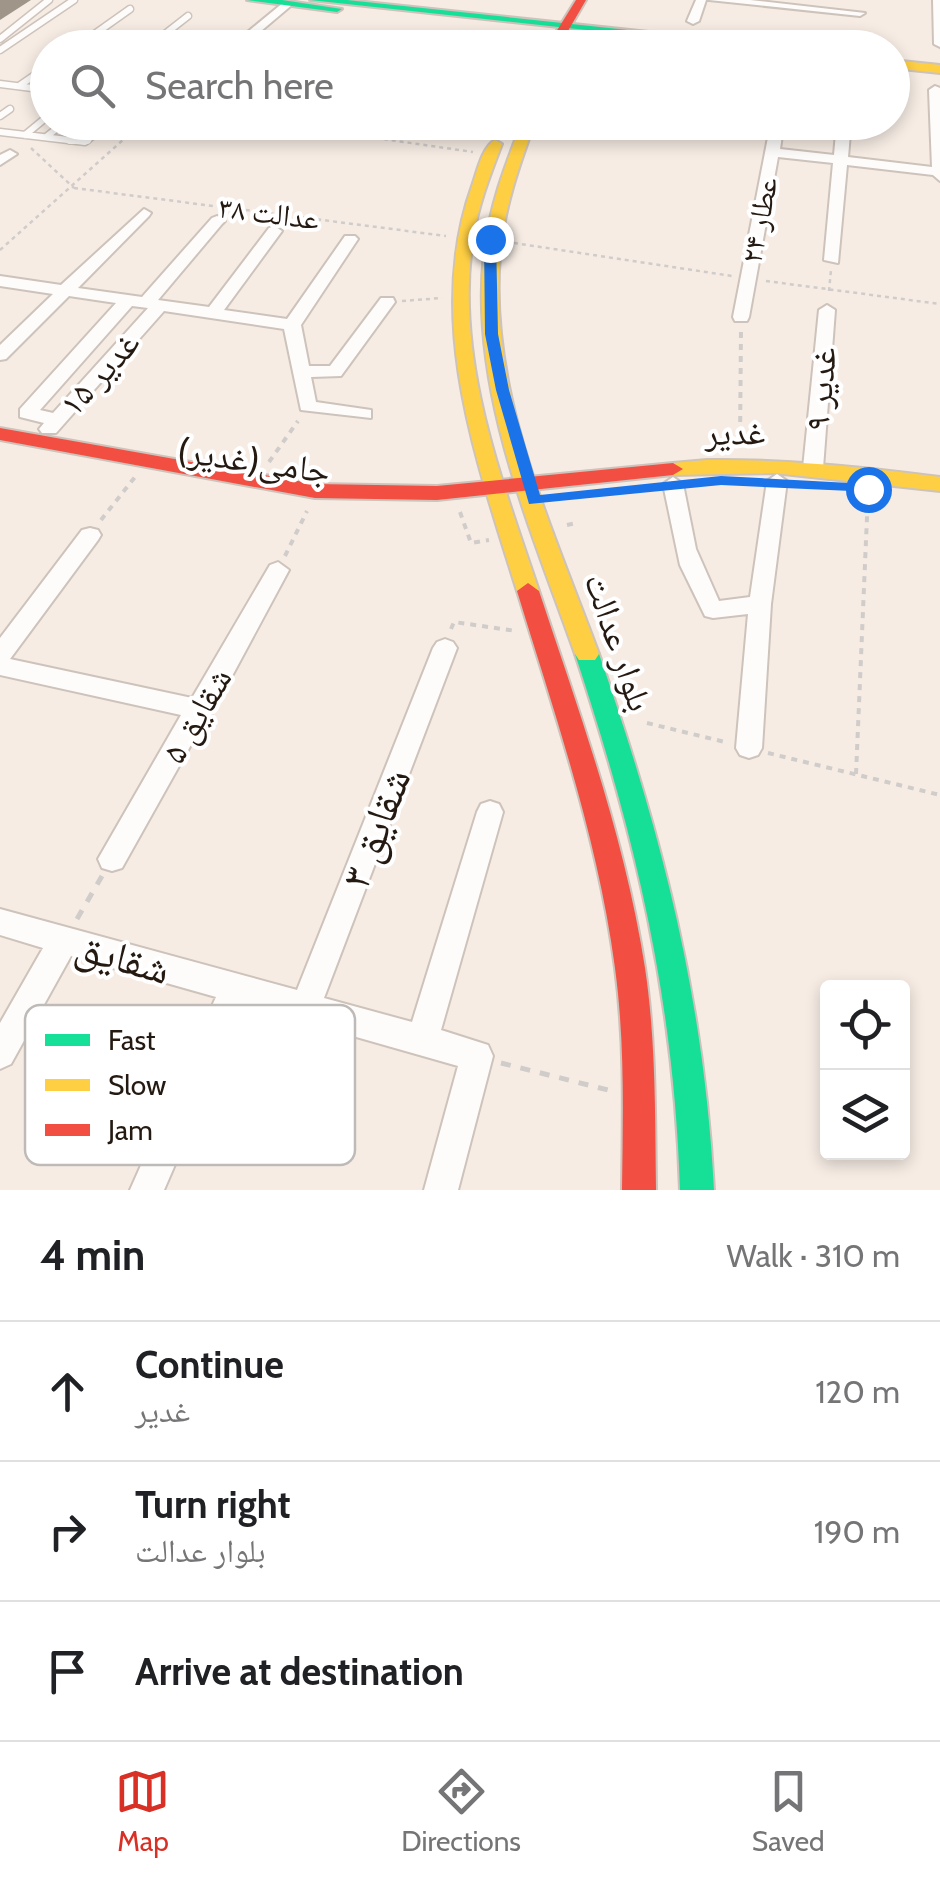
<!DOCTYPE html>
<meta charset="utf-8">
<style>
:root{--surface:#fff;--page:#f6f6f6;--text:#202124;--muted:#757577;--line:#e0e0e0;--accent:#d93025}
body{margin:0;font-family:Cabin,"Noto Naskh Arabic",sans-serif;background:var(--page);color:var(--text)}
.controls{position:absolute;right:30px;bottom:30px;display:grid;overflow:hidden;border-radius:10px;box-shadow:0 5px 15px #0003}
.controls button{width:90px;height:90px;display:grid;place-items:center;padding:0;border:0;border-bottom:2px solid var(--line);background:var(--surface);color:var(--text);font:50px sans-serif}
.stop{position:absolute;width:30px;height:30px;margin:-22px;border:8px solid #1a73e8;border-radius:50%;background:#fff}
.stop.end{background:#1a73e8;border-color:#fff;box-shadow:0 2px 10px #0008}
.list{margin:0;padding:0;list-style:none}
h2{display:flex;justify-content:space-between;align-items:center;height:130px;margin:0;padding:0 40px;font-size:42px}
h2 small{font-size:32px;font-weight:400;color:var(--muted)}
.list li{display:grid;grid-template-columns:65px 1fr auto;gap:30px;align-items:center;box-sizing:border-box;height:140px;padding:0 40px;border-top:2px solid var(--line)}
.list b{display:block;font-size:38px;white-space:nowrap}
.list p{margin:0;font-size:32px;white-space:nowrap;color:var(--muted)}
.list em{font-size:32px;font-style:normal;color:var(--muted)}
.icon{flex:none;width:55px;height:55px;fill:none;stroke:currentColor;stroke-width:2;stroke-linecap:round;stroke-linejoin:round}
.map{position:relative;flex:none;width:940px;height:1190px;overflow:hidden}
.search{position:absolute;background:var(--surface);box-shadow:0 5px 15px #0003;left:30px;right:30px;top:30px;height:110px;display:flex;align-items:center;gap:25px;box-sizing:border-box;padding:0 35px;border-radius:55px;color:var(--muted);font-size:38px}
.sheet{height:550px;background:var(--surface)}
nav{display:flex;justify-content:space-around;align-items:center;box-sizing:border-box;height:140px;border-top:2px solid var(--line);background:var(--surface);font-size:28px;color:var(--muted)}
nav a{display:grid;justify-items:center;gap:5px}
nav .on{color:var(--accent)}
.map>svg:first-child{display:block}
</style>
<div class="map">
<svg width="940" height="1190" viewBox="0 0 940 1190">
<rect width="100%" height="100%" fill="#f6ece4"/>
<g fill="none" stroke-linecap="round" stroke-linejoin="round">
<defs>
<path id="lane-far1" d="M 0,39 L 49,0
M 75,48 L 130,9
M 147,48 L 188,16
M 0,50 L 74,0
M 0,84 L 48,90
M 19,86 L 48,66
M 0,116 L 10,109
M 0,132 L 85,142 L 110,122
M 25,135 L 48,116
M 46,137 L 65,122"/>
<path id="lane" d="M 70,140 L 87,140"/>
<path id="street" d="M 696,0 L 706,0 L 699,21 L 693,24 L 687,21 Z
M 709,0 L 750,0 L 865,13 L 860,16 Z
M 933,0 L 940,0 L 940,47 L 934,44 Z
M 284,2 L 293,4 L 241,48 L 228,48 Z
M 935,86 L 940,88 L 940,181 L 933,175 L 847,165 L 838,263 L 824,260 L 833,163 L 778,157 L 749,317 L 747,321 L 735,321 L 733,317 L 771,122 L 784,122 L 780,149 L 834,155 L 837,122 L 851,122 L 848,157 L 932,167 L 929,90 Z
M 10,150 L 17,154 L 0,165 L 0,155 Z
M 144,209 L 151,213 L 149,216 L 78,288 L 142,297 L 212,218 L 217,216 L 225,221 L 222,224 L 158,300 L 209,307 L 269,228 L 274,226 L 282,231 L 224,310 L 287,319 L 345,236 L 355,236 L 358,239 L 301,325 L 309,366 L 330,366 L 381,298 L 393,298 L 395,302 L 341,376 L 311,377 L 316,402 L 371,410 L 371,418 L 301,410 L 284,329 L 164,311 L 56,433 L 42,433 L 39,429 L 44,423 L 20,417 L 20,409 L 116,303 L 69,296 L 6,359 L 0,360 L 0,345 L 53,294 L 0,286 L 0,276 L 61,285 ZM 132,306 L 148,308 L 53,413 L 40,410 Z
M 827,305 L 835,310 L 823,468 L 813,474 L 803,468 L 819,310 Z
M 777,474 L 787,481 L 771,604 L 762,748 L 758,755 L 749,758 L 740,755 L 736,748 L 748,614 L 713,618 L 705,616 L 680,565 L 663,484 L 673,477 L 683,484 L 696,549 L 719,601 L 750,597 L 767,481 Z
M 90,528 L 98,530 L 101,535 L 98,540 L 10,659 L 192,698 L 270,565 L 278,562 L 289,570 L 210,717 L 206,718 L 122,868 L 112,871 L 102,868 L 98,859 L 181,715 L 0,675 L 0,638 L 82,530 Z
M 445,639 L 453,642 L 457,648 L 324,998 L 412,1022 L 477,812 L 481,804 L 490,801 L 499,804 L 503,812 L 441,1030 L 488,1045 L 493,1056 L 458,1190 L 424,1190 L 458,1066 L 244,1005 L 164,1190 L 130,1190 L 216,997 L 71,956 L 11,1064 L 0,1069 L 0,1023 L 43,948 L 0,935 L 0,909 L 297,990 L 433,648 L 437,642 Z"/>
<path id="fast" d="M 247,0 L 282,0 L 342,9 L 337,12 Z
M 310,0 L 347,0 L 798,48 L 753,48 Z
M 587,645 L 595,648 L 599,654 C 662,835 704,998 714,1190 L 680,1190 C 674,998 635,835 575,654 L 579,648 Z"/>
<path id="slow" d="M 892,60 L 940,65 L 940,73 L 892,68 Z
M 522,122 L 535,122 C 519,166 504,208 500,255 C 488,392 553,529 599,654 L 595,660 L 579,660 L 575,654 C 531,529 469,390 484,254 C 489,207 505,166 522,122 Z
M 495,140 L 502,144 C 490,175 478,206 473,239 C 454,358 502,480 539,591 L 528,599 L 517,591 C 477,462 424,320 472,186 C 477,172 482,147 495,140 Z
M 707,460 C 785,459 862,467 940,477 L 940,491 L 774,473 L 673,475 L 663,469 L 673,463 Z"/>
<path id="jam" d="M 576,0 L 586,0 L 558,48 L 546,48 Z
M 0,428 L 315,484 L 437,486 L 673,463 L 683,469 L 673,475 L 437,500 L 315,498 L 0,440 Z
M 528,583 L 539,591 C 580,715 625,838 645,968 C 656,1041 655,1116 656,1190 L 622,1190 C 623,1116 625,1042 615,968 C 598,839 555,715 517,591 Z"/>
</defs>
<use href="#lane-far1" stroke="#cdc3bb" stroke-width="9"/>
<use href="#lane" stroke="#cdc3bb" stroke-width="10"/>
<use href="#street" stroke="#cdc3bb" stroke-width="4"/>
<use href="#fast" stroke="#cdc3bb" stroke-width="4"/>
<use href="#slow" stroke="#cdc3bb" stroke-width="4"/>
<use href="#jam" stroke="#cdc3bb" stroke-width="4"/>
<path stroke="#d0ccca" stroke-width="2.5" stroke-dasharray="4 4" stroke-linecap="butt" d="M 856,48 L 858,36
M 265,122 L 473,152
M 31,148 L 74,188
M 74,188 L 213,206
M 222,207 L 446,236
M 514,243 L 732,276
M 0,250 L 143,122
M 766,281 L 940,304
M 829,291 L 831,270
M 402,301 L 442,298"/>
<path stroke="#d0ccca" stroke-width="4" stroke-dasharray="6 6" stroke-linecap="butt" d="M 740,446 L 741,330
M 269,462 L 298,421
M 460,512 L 471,543 L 489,540
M 101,520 L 135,477
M 567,525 L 577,523
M 285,556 L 307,511
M 451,629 L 454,622 L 516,631
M 647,723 L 725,742
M 768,753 L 940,795
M 856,774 L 868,494"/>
<path stroke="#d0ccca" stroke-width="5" stroke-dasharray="10 10" stroke-linecap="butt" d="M 77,919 L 102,876
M 501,1063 L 608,1090"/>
<use href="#lane-far1" stroke="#fefcfb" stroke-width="6"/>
<use href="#lane" stroke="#fefcfb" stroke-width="8"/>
<use href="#street" fill="#fefcfb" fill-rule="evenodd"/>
<use href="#fast" fill="#16e098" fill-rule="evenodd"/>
<use href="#slow" fill="#ffcf43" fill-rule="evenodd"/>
<use href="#jam" fill="#f24e42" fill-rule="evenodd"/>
</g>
<path fill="#9f9689" d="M 0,0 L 31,0 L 0,20 Z"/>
<path fill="#1a73e8" d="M 490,236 L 496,239 L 498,334 L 509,390 L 540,495 L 721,476 L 868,484 L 876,489 L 874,492 L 721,485 L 529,504 L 496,390 L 485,334 L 484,239 Z"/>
<g text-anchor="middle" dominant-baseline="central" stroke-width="8" stroke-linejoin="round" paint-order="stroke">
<g font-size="30" fill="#251a12" stroke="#fff">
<text transform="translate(269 213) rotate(7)">عدالت ۳۸</text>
<text transform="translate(759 220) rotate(-79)">عطار ۲۴</text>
</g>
<g font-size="35" fill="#251a12" stroke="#fff">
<text transform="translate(99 373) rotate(-48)">غدیر ۱۵</text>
<text transform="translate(820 389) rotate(-85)">غدیر ۹</text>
<text transform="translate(735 432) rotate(-1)">غدیر</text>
<text transform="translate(254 460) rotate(8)">جامی(غدیر)</text>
<text transform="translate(619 642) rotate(71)">بلوار عدالت</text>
<text transform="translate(196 715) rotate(-60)">شقایق ۵</text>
</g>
<g font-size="42" fill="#251a12" stroke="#fff">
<text transform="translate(375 828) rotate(-69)">شقایق ۳</text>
<text transform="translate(123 957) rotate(16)">شقایق</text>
</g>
</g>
<rect x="25" y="1005" width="330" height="160" rx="15" fill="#fff" stroke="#bebab8" stroke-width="2.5"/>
<rect x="45" y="1034" width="45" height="12" fill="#16e098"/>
<rect x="45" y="1079" width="45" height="12" fill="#ffcf43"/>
<rect x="45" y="1124" width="45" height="12" fill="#f24e42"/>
<g font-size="28" fill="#251a12">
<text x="108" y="1050">Fast</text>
<text x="108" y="1095">Slow</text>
<text x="108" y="1140">Jam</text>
</g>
</svg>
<div class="controls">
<button><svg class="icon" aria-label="locate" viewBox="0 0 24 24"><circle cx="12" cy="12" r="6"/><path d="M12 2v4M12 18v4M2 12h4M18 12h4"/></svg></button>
<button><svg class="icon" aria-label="layers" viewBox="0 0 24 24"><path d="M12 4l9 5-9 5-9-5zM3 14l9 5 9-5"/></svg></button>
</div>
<div class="stop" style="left:868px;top:489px"></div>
<div class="stop end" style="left:490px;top:239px"></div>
<div class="search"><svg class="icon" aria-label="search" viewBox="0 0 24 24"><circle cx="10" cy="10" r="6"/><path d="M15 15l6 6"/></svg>Search here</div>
</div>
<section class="sheet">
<h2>4 min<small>Walk · 310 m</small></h2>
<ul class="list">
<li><svg class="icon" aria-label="ahead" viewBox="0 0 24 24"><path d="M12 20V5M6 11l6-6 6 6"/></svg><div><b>Continue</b><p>غدیر</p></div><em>120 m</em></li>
<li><svg class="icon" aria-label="right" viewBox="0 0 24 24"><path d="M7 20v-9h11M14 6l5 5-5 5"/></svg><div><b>Turn right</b><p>بلوار عدالت</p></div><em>190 m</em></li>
<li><svg class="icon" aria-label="arrive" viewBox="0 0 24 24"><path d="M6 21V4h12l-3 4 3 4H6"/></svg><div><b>Arrive at destination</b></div></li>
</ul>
</section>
<nav>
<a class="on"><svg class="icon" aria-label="map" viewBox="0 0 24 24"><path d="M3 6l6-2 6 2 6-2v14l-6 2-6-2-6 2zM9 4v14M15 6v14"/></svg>Map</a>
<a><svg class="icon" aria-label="directions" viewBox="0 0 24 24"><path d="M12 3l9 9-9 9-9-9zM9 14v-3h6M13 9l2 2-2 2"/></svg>Directions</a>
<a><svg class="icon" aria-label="saved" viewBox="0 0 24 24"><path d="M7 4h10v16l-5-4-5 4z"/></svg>Saved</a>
</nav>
